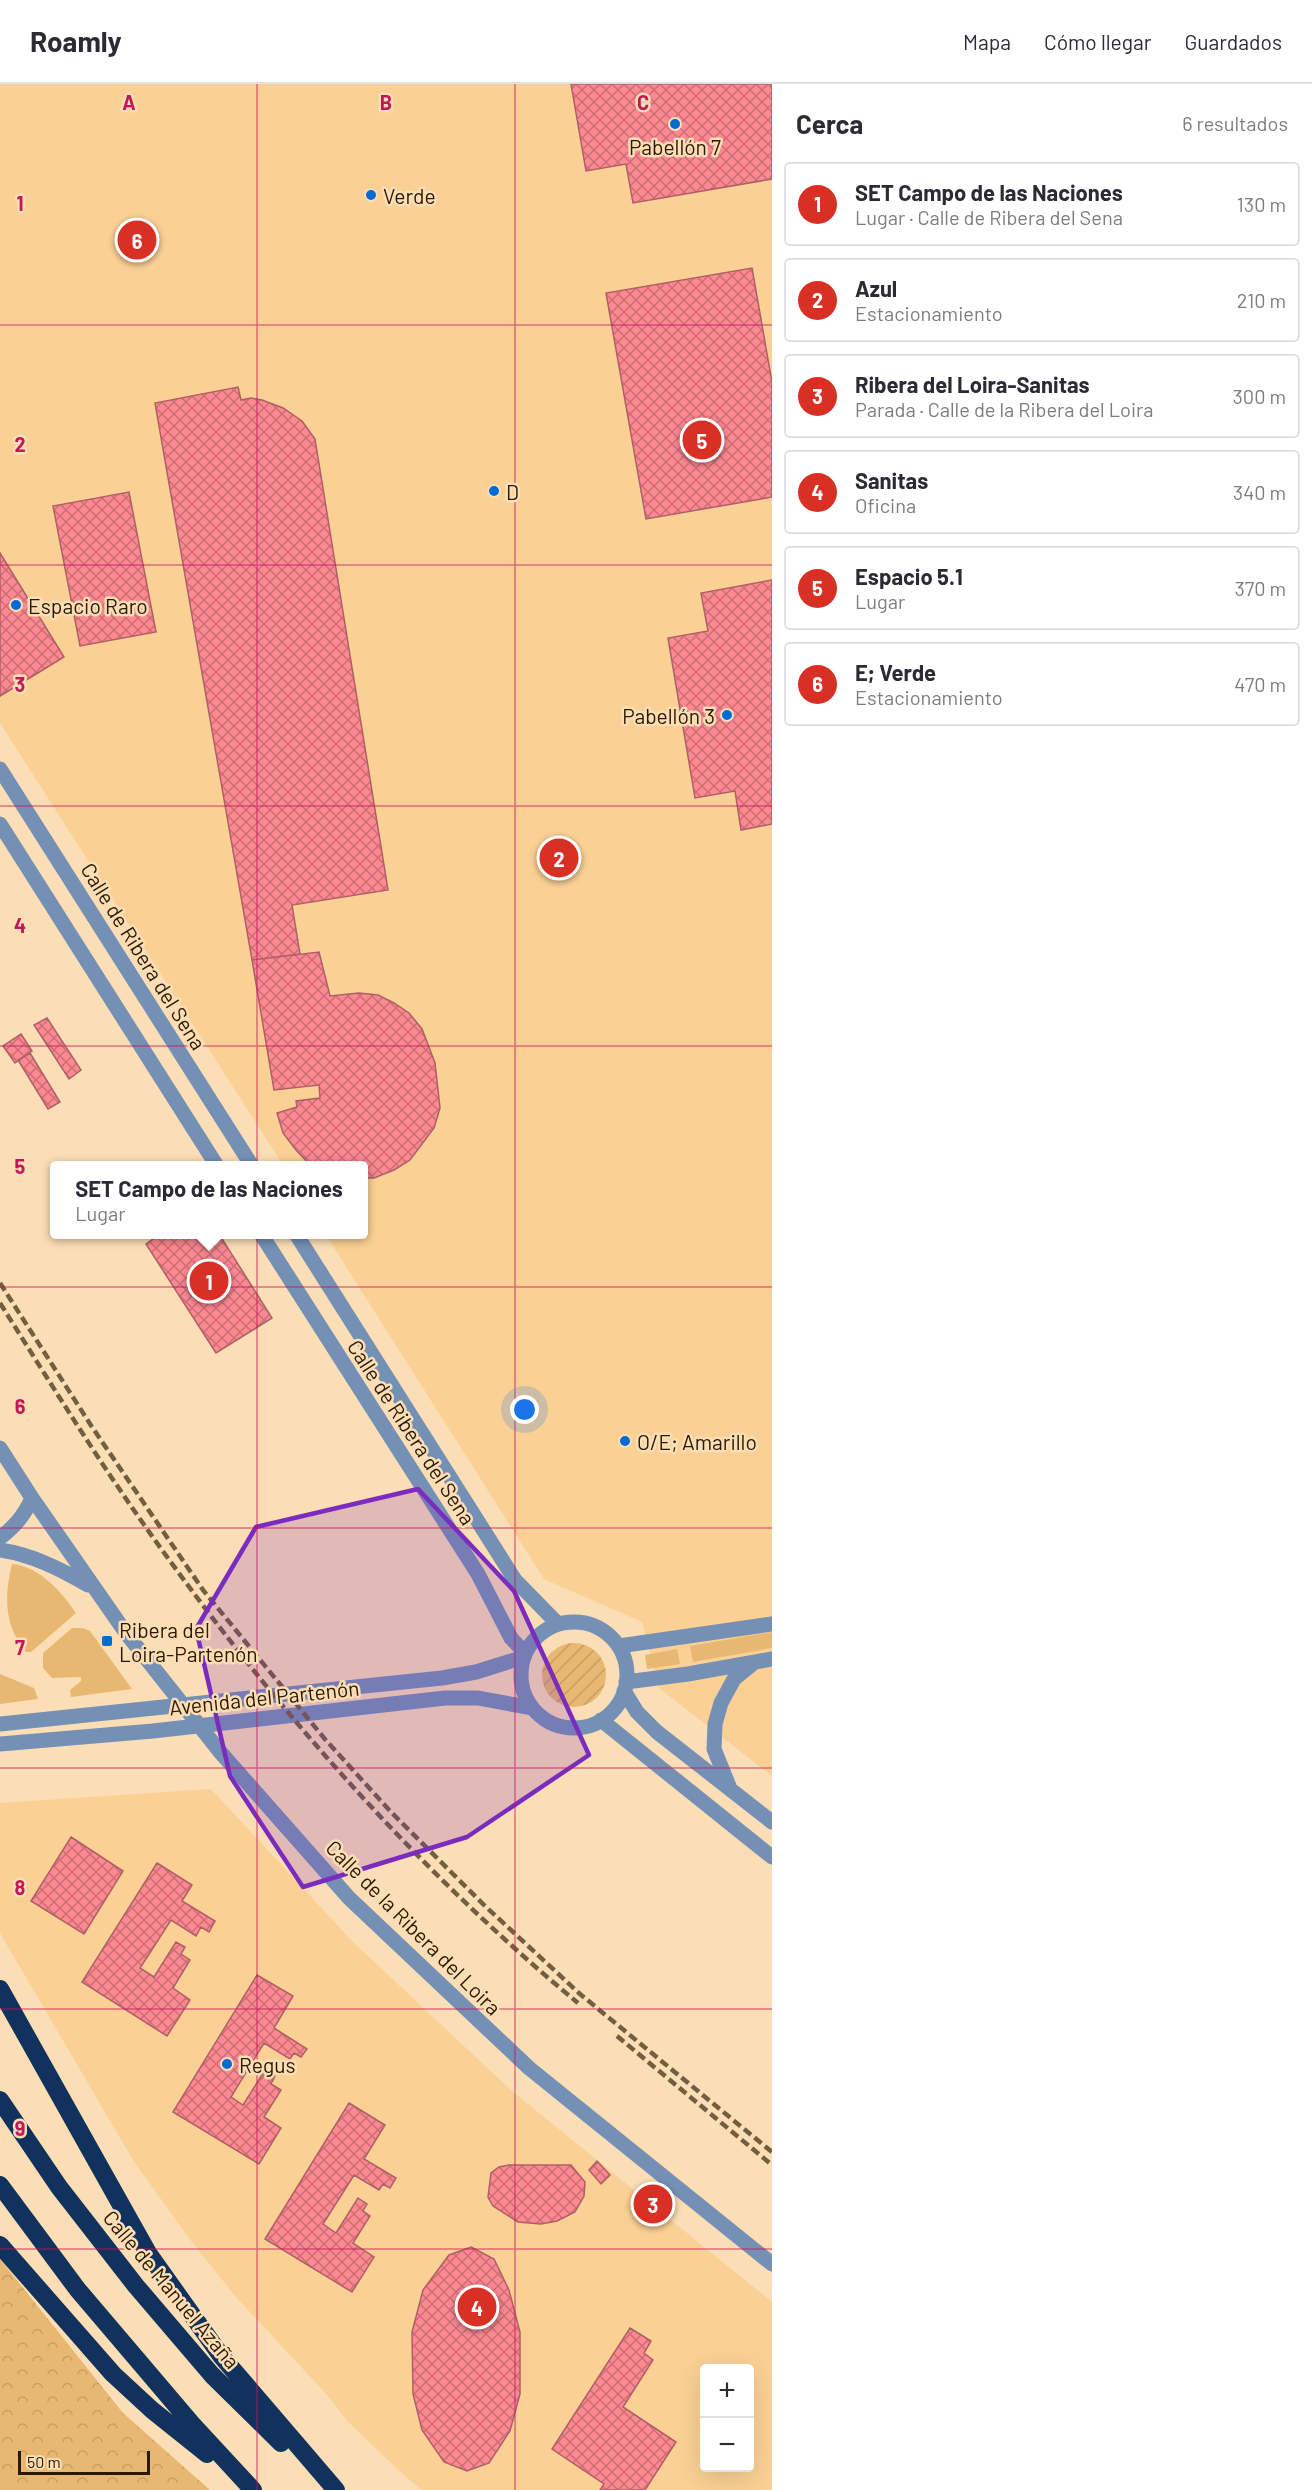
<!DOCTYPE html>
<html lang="es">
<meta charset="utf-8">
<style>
:root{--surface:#fff;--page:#f7f7f7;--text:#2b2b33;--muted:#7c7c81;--line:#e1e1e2;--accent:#d93025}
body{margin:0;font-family:Barlow,sans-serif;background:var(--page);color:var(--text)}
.controls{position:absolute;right:18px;bottom:18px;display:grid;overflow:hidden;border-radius:6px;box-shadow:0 6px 24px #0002}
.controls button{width:54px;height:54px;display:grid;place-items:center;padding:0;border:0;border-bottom:2px solid var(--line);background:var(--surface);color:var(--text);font:30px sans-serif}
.scale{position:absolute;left:18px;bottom:15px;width:132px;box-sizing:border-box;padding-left:6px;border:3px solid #2b1900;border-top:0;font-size:16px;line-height:21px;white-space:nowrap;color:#2b1900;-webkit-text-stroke:4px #fbdeb6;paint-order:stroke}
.you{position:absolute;left:525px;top:1326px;width:21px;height:21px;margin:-15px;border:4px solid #fff;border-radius:50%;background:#1a73e8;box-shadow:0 0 0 9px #1a73e833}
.badge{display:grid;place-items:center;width:39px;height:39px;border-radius:50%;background:var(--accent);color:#fff;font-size:20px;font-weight:700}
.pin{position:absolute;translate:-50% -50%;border:3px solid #fff;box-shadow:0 2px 6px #0006}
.popup{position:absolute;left:50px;top:1077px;width:318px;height:78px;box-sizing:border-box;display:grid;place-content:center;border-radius:6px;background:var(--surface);filter:drop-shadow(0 2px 4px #0005);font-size:20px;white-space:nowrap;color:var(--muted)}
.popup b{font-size:22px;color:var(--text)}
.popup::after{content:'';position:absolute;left:50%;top:100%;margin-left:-12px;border:12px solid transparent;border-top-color:var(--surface)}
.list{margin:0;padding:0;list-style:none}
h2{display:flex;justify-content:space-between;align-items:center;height:78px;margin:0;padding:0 24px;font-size:26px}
h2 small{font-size:20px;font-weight:400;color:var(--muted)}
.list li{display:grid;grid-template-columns:39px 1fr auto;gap:18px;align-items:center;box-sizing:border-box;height:84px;margin:0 12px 12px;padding:0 12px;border:2px solid var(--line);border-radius:6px}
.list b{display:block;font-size:22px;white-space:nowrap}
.list p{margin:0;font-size:20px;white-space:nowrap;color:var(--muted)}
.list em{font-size:20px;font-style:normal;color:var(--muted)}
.map{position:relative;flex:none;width:772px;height:2406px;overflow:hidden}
header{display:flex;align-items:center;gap:36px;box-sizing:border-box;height:84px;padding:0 30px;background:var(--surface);border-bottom:2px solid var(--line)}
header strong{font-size:28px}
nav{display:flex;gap:33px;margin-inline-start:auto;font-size:21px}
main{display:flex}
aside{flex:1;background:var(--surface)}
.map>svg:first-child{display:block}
</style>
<header>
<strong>Roamly</strong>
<nav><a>Mapa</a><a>Cómo llegar</a><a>Guardados</a></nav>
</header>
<main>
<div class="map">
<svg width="772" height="2406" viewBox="0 0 772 2406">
<defs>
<pattern id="forest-crowns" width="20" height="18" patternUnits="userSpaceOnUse" patternTransform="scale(1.5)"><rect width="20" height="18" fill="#e8b872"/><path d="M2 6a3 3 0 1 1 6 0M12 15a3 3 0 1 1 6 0" fill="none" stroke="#c79e61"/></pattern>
<pattern id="garden-furrows" width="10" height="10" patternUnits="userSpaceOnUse" patternTransform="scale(1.5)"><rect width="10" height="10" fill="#e8b872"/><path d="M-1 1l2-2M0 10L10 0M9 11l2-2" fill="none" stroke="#c79e61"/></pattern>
<pattern id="building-cross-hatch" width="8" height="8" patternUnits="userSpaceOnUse" patternTransform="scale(1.5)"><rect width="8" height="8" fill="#fc8892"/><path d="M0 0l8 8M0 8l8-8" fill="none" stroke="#cc6e75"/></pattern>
</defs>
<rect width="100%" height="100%" fill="#fbdeb6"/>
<path fill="#fad094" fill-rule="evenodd" d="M 0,0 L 772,0 L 772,1692 L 659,1604 L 642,1538 L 544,1495 L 326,1151 L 364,1150 L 364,1082 L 283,1081 L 0,639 Z
M 211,1705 L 353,1858 L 512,2007 L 772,2218 L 772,2406 L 422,2406 L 407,2394 L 348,2338 L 328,2312 L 236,2213 L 191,2157 L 133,2076 L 0,1849 L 0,1719 ZM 704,2284 L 750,2284 L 750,2384 L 704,2384 Z"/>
<path fill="#e8b872" d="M 12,1480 C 40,1483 61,1507 76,1529 L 31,1568 L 26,1568 C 4,1542 4,1512 12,1480 Z
M 72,1544 L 83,1544 L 90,1547 L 132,1605 L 71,1613 L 70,1606 L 81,1597 L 81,1593 L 52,1594 L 43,1584 L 43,1569 Z
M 772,1548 L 772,1564 L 693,1578 L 690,1562 Z
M 677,1565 L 680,1580 L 647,1585 L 645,1571 Z
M 0,1590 L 34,1604 L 38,1615 L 0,1620 Z"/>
<path fill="url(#forest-crowns)" d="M 0,2175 L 123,2329 L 210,2406 L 0,2406 Z"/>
<path fill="url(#garden-furrows)" d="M542 1591a32 32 0 1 1 64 0a32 32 0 1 1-64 0Z"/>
<path fill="url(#building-cross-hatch)" stroke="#ae6066" stroke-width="1.5" d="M 571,0 L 772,0 L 772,95 L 633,119 L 626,80 L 586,87 Z
M 752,184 L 772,298 L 772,413 L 646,435 L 606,209 Z
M 238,303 L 241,316 L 251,314 L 262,316 L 283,324 L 302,337 L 315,355 L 388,806 L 292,821 L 300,870 L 252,876 L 155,319 Z
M 129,408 L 156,548 L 80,562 L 53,422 Z
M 0,469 L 64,573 L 0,612 Z
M 772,496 L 772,740 L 741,746 L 735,707 L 695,714 L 668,554 L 708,547 L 701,509 Z
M 319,868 L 330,912 L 359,909 L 378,911 L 394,919 L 409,929 L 422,945 L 435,979 L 440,1024 L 434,1044 L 410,1076 L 394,1086 L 374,1094 L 364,1094 L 364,1082 L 311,1082 L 296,1066 L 283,1049 L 277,1029 L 297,1023 L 296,1017 L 320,1014 L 319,1001 L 274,1006 L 252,876 Z
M 47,934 L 81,986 L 69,995 L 34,941 Z
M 21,950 L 32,967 L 15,979 L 3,962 Z
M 30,969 L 60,1018 L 48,1025 L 18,976 Z
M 160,1150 L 219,1150 L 272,1234 L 216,1269 L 146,1160 Z
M 71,1753 L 123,1787 L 84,1850 L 31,1817 Z
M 157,1779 L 192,1801 L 182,1817 L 215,1837 L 209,1848 L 201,1843 L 196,1852 L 171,1836 L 140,1884 L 154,1893 L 176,1858 L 185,1863 L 181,1870 L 190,1876 L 173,1904 L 190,1916 L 167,1952 L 82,1898 Z
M 257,1891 L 293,1912 L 274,1944 L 307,1965 L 301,1973 L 294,1969 L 290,1975 L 264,1959 L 231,2013 L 243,2021 L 265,1986 L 275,1992 L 271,2000 L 281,2006 L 264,2033 L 281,2044 L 259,2080 L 173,2028 Z
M 349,2019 L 385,2041 L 364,2075 L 396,2094 L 390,2104 L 383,2100 L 379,2106 L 354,2091 L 323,2140 L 336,2149 L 358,2114 L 367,2120 L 363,2127 L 370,2132 L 353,2159 L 374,2173 L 352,2208 L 265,2155 Z
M 597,2077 L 610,2091 L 601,2100 L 589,2086 Z
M 509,2081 L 571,2081 L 585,2098 L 584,2112 L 575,2128 L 557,2137 L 541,2140 L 518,2138 L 493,2122 L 488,2113 L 491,2089 L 499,2083 Z
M 471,2163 L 494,2175 L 509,2206 L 520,2248 L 520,2310 L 510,2347 L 489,2379 L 467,2387 L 444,2378 L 422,2346 L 413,2310 L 412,2248 L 423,2206 L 449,2171 Z
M 630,2244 L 651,2257 L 644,2269 L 653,2276 L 623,2323 L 676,2358 L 645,2406 L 600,2406 L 604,2400 L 552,2365 Z"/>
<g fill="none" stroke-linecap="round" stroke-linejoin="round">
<path stroke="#7490b5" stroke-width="15" d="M 0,685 L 252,1082
M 0,740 L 217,1082
M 261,1150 L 478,1490 L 511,1554 L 525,1569
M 296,1150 L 515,1496 L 558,1540
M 0,1364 L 32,1414 L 126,1549 L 221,1669 L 349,1814 L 529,1984 L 772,2180
M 0,1454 C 15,1442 24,1432 32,1414
M 0,1466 C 33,1471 60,1485 88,1501
M521 1591a53 53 0 1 1 106 0a53 53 0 1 1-106 0Z
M 619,1562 L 772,1540
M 626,1598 L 688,1590 L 772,1575
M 624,1607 L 637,1628 L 657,1648 L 772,1738
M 601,1636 L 772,1773
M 0,1640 L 442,1594 L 476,1588 L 524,1573
M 0,1660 L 153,1647 L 445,1614 L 478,1614 L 532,1624
M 729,1702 L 714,1665 L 715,1640 L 721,1619 L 734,1595 L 755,1578"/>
<path stroke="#10325c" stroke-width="18" d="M 0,1905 L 148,2169 L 222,2273 L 336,2406
M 0,2016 L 59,2103 L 136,2202 L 212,2291 L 281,2359
M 0,2101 L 78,2206 L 192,2340 L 253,2406
M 0,2161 L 113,2290 L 152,2326 L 207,2370"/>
<path stroke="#735e3f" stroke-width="4.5" stroke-dasharray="9 4.5" stroke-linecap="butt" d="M 0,1199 L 92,1343 L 203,1506 L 324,1654 L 391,1728 L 485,1822 L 580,1910 L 772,2068
M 0,1219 C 46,1292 91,1365 140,1435 C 265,1613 410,1780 578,1919
M 617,1952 L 772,2081"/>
</g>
<path fill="#7b2cbf" fill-opacity="0.2" stroke="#7b2cbf" stroke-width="4.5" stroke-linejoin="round" d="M 418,1405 L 514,1507 L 589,1671 L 467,1753 L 303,1803 L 230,1692 L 196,1545 L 256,1443 Z"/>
<path fill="none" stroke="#c2185b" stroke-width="1.5" stroke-opacity="0.55" d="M 257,0 L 257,2406M 515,0 L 515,2406M 0,241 L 772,241M 0,481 L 772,481M 0,722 L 772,722M 0,962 L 772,962M 0,1203 L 772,1203M 0,1444 L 772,1444M 0,1684 L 772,1684M 0,1925 L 772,1925M 0,2165 L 772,2165"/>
<g fill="#006bd3" stroke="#fbdeb6" stroke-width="2">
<circle cx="675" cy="40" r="6"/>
<circle cx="371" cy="111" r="6"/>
<circle cx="494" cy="407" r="6"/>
<circle cx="16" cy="521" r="6"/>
<circle cx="727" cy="631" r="6"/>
<circle cx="625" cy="1357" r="6"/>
<rect x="101" y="1551" width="12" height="12" rx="3"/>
<circle cx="227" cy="1980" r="6"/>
</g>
<g text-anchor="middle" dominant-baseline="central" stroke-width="5" stroke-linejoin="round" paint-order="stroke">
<g font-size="21" fill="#2b1900" stroke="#fbdeb6" text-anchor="start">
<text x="675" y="62" text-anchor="middle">Pabellón 7</text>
<text x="383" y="111">Verde</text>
<text x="506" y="407">D</text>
<text x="28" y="521">Espacio Raro</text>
<text x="715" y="631" text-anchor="end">Pabellón 3</text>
<text x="637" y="1357">O/E; Amarillo</text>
<text x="119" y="1545">Ribera del<tspan x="119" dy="24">Loira-Partenón</tspan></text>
<text x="239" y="1980">Regus</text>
</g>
<g font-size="21" fill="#2b1900" stroke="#fbdeb6">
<text transform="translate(144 872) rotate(58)">Calle de Ribera del Sena</text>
<text transform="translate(412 1348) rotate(57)">Calle de Ribera del Sena</text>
<text transform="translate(264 1613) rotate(-6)">Avenida del Partenón</text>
<text transform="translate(414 1843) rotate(45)">Calle de la Ribera del Loira</text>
<text transform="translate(172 2205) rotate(50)">Calle de Manuel Azaña</text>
</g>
</g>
<g font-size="20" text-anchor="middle" font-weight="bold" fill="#c2185b" stroke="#fbdeb6" stroke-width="5" stroke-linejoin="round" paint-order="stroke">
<text x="129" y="26">A</text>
<text x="386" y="26">B</text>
<text x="643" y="26">C</text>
<text x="20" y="127">1</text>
<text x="20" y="368">2</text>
<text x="20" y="608">3</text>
<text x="20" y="849">4</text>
<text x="20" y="1090">5</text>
<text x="20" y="1330">6</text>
<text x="20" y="1571">7</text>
<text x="20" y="1811">8</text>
<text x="20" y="2052">9</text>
</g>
</svg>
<div class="controls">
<button>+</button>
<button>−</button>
</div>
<div class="scale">50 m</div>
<div class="you"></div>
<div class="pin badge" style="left:209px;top:1197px">1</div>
<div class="popup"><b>SET Campo de las Naciones</b>Lugar</div>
<div class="pin badge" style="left:559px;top:774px">2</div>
<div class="pin badge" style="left:653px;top:2120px">3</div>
<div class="pin badge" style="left:477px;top:2223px">4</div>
<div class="pin badge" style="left:702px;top:356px">5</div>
<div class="pin badge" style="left:137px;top:156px">6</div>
</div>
<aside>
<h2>Cerca<small>6 resultados</small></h2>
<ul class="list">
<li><span class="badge">1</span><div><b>SET Campo de las Naciones</b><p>Lugar · Calle de Ribera del Sena</p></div><em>130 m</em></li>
<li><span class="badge">2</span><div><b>Azul</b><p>Estacionamiento</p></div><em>210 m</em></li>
<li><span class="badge">3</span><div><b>Ribera del Loira-Sanitas</b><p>Parada · Calle de la Ribera del Loira</p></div><em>300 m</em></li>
<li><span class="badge">4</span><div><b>Sanitas</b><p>Oficina</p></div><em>340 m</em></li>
<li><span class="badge">5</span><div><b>Espacio 5.1</b><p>Lugar</p></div><em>370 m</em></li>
<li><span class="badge">6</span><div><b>E; Verde</b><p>Estacionamiento</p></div><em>470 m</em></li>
</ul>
</aside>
</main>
